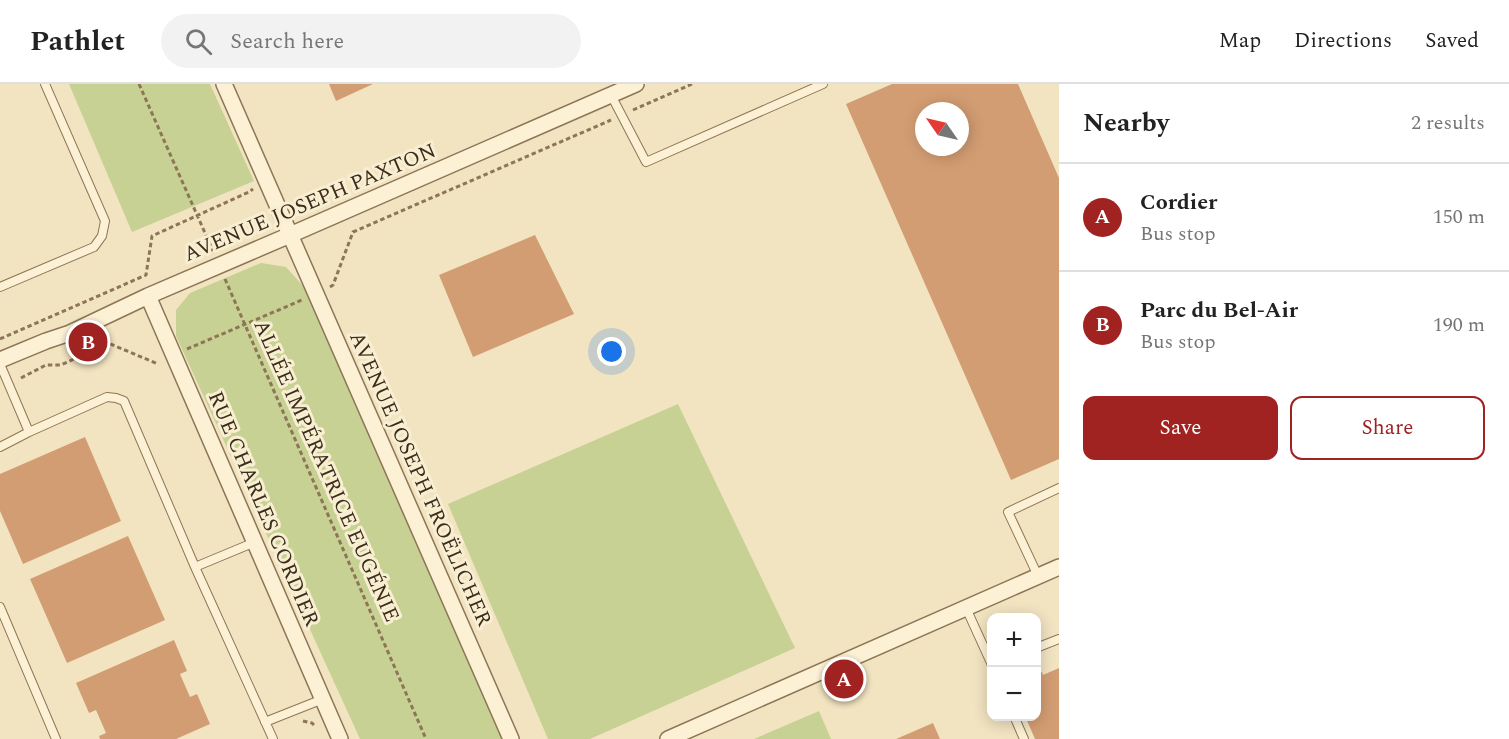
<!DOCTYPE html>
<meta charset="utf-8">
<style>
:root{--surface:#fff;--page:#f2f2f2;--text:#222;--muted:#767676;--line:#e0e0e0;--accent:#a12321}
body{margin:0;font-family:Spectral,serif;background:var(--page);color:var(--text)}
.controls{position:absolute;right:18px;bottom:18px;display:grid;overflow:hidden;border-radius:12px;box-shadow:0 3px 15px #0003}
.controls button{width:54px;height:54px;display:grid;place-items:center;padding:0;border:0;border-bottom:2px solid var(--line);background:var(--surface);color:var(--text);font:30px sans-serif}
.compass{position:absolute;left:915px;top:18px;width:54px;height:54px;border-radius:50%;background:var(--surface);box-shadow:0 3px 15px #0003;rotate:304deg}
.you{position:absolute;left:612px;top:268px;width:21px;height:21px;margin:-15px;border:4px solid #fff;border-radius:50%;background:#1a73e8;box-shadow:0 0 0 9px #1a73e833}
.badge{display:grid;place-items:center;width:39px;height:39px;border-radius:50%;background:var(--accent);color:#fff;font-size:20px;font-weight:700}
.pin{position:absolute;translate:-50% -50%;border:3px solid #fff;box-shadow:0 2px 6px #0006}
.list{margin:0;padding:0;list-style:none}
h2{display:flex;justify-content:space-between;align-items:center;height:78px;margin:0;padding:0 24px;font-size:26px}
h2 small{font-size:20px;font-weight:400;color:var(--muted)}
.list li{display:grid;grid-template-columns:39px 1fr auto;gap:18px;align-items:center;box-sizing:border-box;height:108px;padding:0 24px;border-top:2px solid var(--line)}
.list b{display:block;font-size:22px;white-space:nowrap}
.list p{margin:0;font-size:20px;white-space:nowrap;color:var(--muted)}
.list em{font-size:20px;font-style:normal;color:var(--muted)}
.actions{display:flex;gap:12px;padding:18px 24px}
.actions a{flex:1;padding:14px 0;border:2px solid var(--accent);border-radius:12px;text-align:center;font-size:21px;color:var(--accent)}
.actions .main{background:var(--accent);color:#fff}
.icon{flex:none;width:33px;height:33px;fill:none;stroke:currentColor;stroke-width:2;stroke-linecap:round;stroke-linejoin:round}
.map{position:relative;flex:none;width:1059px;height:655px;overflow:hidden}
header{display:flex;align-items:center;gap:36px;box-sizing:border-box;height:84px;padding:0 30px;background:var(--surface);border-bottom:2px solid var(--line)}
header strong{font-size:28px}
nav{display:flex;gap:33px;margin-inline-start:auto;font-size:21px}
.search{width:420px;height:54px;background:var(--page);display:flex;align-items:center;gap:15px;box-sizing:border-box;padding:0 21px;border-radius:33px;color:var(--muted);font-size:22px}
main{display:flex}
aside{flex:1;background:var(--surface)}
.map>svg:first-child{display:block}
</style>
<header>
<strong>Pathlet</strong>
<div class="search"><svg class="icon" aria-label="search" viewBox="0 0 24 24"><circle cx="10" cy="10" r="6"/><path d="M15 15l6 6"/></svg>Search here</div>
<nav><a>Map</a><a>Directions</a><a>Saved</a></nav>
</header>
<main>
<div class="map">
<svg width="1059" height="655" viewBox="0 0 1059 655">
<rect width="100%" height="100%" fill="#f2e4c1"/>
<path fill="#c8d194" d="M 69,0 L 210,0 L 254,97 L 132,148 Z
M 261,179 L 286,183 L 305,204 L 502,655 L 360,655 L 176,252 L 176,226 L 190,209 Z
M 678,320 L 795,564 L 590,655 L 548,655 L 448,420 Z
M 819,627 L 831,655 L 754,655 Z"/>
<path fill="#d39d73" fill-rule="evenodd" d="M 329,0 L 373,0 L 336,17 Z
M 892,0 L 1018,0 L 1059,94 L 1059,375 L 1011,396 L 846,20 ZM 924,27 L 960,27 L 960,63 L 924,63 Z
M 535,151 L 574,230 L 473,273 L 439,191 Z
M 85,353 L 121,437 L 23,480 L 0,427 L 0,390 Z
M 128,452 L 165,536 L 67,579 L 30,495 Z
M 174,556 L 187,587 L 180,590 L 190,613 L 197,610 L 210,640 L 176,655 L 100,655 L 99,652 L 106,649 L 96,626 L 89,629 L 76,599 Z
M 1059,584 L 1059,655 L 1035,655 L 1025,632 L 1036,632 L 1036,590 L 1042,588 L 1043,591 Z
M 933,639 L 940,655 L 896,655 Z"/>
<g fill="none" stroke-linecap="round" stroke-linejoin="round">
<defs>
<path id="service" d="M 611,11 L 646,78 L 823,0
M 0,203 L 94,163 L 102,152 L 105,137 L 45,0
M 0,280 L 29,348
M 0,363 L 29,348 L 107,313 L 116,314 L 124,317 L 195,483 L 273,655
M 195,483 L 255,458
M 1038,492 L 1008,428 L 1059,404
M 0,523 L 56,655
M 966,524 L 992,581
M 1036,564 L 1059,555
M 1014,632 L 1024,655
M 265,638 L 323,615"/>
<path id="minor" d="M 224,0 L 511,655
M 148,212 L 340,655
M 0,276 L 46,257 L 70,249 L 148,212 L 290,151 L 636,0
M 668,655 L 1059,483"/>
</defs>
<use href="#service" stroke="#8d7557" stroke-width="10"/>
<use href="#minor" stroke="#8d7557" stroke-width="18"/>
<path stroke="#8d7557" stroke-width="3" stroke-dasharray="4.5 3" stroke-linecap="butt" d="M 139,0 L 213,167
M 633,26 L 692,0
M 225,195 L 426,655
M 330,203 L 333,201 L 353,148 L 611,36
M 0,255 L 146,191 L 152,152 L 249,108 L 253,105
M 187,265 L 302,216
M 21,294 L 46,281 L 61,281 L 108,259 L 158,280
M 303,637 L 312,639 L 316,643"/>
<use href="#service" stroke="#fcf1d5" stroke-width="8"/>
<use href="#minor" stroke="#fcf1d5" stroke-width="15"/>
</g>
<g text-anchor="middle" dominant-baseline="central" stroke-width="6" stroke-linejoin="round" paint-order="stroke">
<g font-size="21" fill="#3b2c1c" stroke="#f8eed1">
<text transform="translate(310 119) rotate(-23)">AVENUE JOSEPH PAXTON</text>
<text transform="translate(326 387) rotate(66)">ALLÉE IMPÉRATRICE EUGÉNIE</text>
<text transform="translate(420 395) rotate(66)">AVENUE JOSEPH FROËLICHER</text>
<text transform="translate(263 425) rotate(67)">RUE CHARLES CORDIER</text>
</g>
</g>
</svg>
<div class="controls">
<button>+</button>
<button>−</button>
</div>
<svg class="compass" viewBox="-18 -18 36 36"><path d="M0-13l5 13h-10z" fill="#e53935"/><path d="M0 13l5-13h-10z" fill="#767676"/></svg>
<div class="you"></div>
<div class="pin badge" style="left:844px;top:595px">A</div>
<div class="pin badge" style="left:88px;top:258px">B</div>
</div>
<aside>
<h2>Nearby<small>2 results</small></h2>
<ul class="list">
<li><span class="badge">A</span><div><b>Cordier</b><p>Bus stop</p></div><em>150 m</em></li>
<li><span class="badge">B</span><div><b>Parc du Bel-Air</b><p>Bus stop</p></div><em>190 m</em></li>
</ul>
<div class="actions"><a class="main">Save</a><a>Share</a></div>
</aside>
</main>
